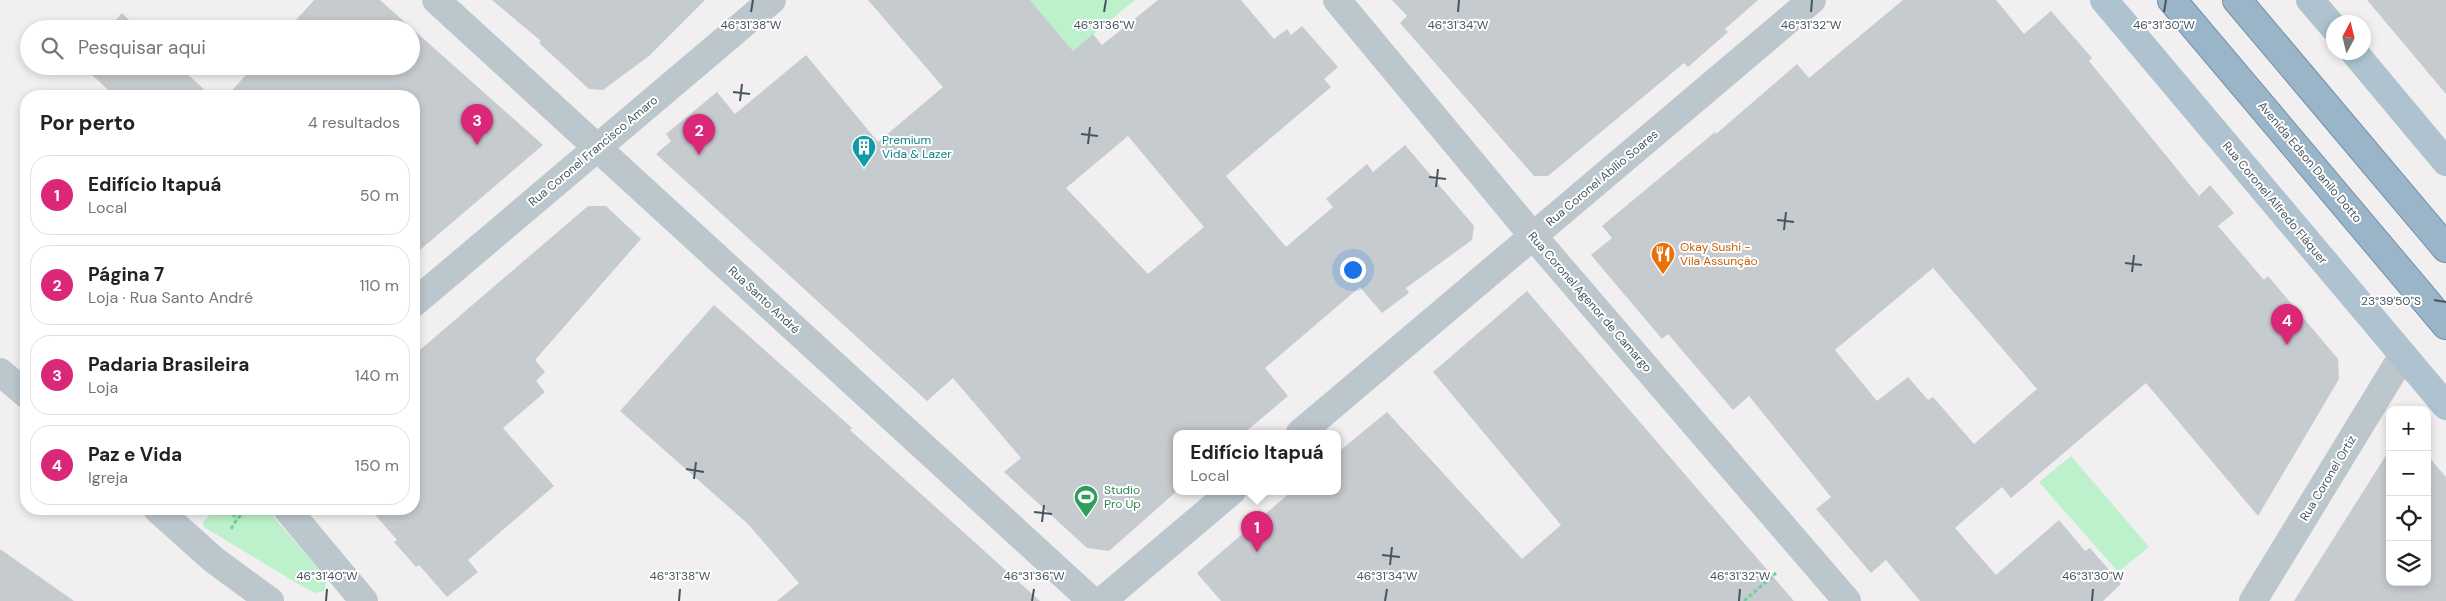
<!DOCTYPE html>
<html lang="pt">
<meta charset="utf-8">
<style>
:root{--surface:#fff;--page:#f6f6f6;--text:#222;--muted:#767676;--line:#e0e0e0;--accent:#db2777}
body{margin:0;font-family:"DM Sans",sans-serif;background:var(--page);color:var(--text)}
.controls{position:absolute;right:15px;bottom:15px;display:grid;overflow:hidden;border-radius:10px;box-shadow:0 2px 8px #0003}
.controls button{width:45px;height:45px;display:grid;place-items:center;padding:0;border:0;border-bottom:1px solid var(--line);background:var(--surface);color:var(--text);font:25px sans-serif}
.compass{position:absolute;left:2326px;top:15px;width:45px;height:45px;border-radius:50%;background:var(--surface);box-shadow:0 2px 8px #0003;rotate:7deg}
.you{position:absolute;left:1352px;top:269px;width:18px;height:18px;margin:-12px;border:4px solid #fff;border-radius:50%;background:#1a73e8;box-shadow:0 0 0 8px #1a73e833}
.badge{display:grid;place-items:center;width:32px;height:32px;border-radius:50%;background:var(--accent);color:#fff;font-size:16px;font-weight:700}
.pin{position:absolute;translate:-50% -41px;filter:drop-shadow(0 1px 2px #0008)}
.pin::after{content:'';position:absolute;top:26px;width:18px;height:15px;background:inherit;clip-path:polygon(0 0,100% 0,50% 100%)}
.popup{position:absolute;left:1173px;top:430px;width:168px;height:65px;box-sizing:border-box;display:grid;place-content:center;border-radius:10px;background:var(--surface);filter:drop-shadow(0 1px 4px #0005);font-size:16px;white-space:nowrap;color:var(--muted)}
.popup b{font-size:19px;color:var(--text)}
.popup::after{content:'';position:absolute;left:50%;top:100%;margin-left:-10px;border:10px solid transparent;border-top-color:var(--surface)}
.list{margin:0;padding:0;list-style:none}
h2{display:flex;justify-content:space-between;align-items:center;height:65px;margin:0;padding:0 20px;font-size:21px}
h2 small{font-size:16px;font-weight:400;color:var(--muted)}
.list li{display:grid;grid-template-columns:32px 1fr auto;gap:15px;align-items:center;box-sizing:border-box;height:80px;margin:0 10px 10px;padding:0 10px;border:1px solid var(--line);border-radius:20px}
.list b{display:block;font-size:19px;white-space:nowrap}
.list p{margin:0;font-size:16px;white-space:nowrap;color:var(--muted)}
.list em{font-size:16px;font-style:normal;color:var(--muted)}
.icon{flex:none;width:28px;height:28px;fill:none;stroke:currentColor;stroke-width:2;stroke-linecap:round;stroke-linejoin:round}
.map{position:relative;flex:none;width:2446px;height:601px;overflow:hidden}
.search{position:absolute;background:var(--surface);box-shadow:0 2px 8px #0003;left:20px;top:20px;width:400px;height:55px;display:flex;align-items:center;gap:12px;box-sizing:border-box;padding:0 18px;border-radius:28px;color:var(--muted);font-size:19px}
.panel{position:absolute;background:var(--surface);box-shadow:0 2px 8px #0003;left:20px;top:90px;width:400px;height:425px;border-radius:20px}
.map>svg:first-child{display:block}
</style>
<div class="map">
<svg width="2446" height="601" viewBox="0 0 2446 601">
<rect width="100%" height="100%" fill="#f2eff0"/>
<path fill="#bcf1cc" d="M 1030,0 L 1135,0 L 1073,51 Z
M 2071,456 L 2149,547 L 2118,572 L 2039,482 Z
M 215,509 L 267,509 L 323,574 L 326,583 L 324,591 L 316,593 L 305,588 L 204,527 L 203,522 Z"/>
<path fill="#c6cbcf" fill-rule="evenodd" d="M 314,0 L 380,0 L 543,145 L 414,255 L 414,96 L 227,96 L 254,66 L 411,66 L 411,29 L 288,29 Z
M 492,0 L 705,0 L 649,56 L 603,90 L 589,89 L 539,43 L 541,41 Z
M 868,0 L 1030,0 L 1073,51 L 1093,34 L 1102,45 L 1158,0 L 1241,0 L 1274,39 L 1287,29 L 1291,35 L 1302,26 L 1338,67 L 1324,79 L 1331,87 L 1226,176 L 1286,247 L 1333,207 L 1326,199 L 1367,164 L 1373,172 L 1405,145 L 1474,226 L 1472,240 L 1406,288 L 1409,293 L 1382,313 L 1360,287 L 1265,368 L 1288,396 L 1244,433 L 1177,433 L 1177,491 L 1109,551 L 1087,548 L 1004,472 L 1021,458 L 953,378 L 927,401 L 656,154 L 671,141 L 666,134 L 717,92 L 735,114 L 806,55 L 878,142 L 943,87 ZM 1128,136 L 1204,227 L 1148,274 L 1066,188 Z
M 1392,0 L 1758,0 L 1725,29 L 1728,32 L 1688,67 L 1684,63 L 1548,176 L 1534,176 L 1400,23 L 1407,16 Z
M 1903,0 L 1996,0 L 2024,34 L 2051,11 L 2092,58 L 2089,61 L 2199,196 L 2210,185 L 2234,213 L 2218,226 L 2264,280 L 2268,276 L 2338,359 L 2339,379 L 2258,516 L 2146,383 L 2011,498 L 2002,487 L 1955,528 L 1996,575 L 2059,520 L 2085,551 L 2090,548 L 2121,584 L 2103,601 L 1920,601 L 1886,560 L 1871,573 L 1816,509 L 1831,497 L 1749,396 L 1733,410 L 1668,334 L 1662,339 L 1591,255 L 1612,238 L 1602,226 L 1715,132 L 1716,134 L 1797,64 L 1809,78 ZM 1933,268 L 2037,389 L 1974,444 L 1933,397 L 1928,400 L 1908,377 L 1877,401 L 1835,350 Z
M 2367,0 L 2446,0 L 2446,94 L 2399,38 Z
M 122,13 L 138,29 L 108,29 Z
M 82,66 L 179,66 L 211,96 L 115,96 Z
M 588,206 L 606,206 L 641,239 L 535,360 L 545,372 L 536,381 L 545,392 L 503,428 L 554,486 L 468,560 L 478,572 L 447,597 L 419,565 L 416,567 L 394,542 L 397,540 L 370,509 L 414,509 L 414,355 Z
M 1527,291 L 1794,601 L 1221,601 L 1197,573 L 1292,491 L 1337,491 L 1337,453 L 1387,412 L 1522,559 L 1561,525 L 1433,372 Z
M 714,305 L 852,428 L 850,430 L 1040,601 L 777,601 L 799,583 L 748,524 L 620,411 Z
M 2390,449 L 2390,582 L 2427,582 L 2427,455 L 2446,477 L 2446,601 L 2294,601 Z
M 0,549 L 74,601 L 0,601 Z"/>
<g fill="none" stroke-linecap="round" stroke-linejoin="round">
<defs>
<path id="trunk" d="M 2172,0 L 2446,325
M 2237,0 L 2446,248"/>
</defs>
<use href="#trunk" stroke="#7092ad" stroke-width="30"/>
<path stroke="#72d19a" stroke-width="3" stroke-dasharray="4 2.5" stroke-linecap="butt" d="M 228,509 L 237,519
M 231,529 L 237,519 L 248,509
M 1744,601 L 1776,573"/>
<path stroke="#bbc6cd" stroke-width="28" d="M 436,0 L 1092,601
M 1300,433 L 1812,0
M 1102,601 L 1232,491"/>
<path stroke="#bbc6cd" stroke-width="28" d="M 1337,0 L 1533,236 L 1847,601
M 414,303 L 772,0
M 0,372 L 26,394
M 157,509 L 214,560 L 270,601
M 287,509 L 364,601
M 2253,601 L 2403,355"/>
<path stroke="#aec2d0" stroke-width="28" d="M 2104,0 L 2446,406
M 2310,0 L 2334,28
M 2354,52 L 2446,162"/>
<use href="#trunk" stroke="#9ab4c8" stroke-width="28"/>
</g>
<path fill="none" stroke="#47555e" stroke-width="2" d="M 751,12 L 753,0M 1104,12 L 1106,0M 1458,12 L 1459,0M 1811,12 L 1812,0M 2164,12 L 2166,0M 733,92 L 750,94M 740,101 L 742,84M 1081,134 L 1098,136M 1088,144 L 1090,127M 1429,177 L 1446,179M 1436,187 L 1438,169M 1777,220 L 1794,222M 1784,230 L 1786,212M 2125,263 L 2142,265M 2132,272 L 2134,255M 2434,300 L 2446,302M 686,469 L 704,472M 694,479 L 696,462M 1034,512 L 1052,514M 1042,522 L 1044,505M 1382,555 L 1400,557M 1390,565 L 1392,547M 326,601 L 327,589M 679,601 L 680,589M 1032,601 L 1034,589M 1385,601 L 1387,589M 1739,601 L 1740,589M 2092,601 L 2093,589"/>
<defs>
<symbol id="building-pin" viewBox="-11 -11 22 30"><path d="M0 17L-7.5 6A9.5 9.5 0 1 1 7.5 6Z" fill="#0f9aa8" stroke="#fff"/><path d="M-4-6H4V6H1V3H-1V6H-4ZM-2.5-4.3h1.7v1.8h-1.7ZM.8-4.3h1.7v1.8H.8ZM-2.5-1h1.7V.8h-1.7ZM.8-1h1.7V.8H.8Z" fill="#fff"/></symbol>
<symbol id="restaurant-pin" viewBox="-11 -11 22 30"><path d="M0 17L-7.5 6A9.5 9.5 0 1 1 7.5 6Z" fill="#e8710a" stroke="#fff"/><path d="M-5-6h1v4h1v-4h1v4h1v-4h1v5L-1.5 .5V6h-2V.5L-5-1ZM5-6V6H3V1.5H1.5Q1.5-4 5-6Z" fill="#fff"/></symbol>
<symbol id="stadium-pin" viewBox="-11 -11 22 30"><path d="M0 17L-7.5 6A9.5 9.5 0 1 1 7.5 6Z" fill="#2e9e5b" stroke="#fff"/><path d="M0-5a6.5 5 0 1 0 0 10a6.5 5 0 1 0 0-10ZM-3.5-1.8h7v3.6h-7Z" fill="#fff"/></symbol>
</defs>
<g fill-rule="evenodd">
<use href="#building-pin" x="850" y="133" width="28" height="38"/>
<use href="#restaurant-pin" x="1649" y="240" width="28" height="38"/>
<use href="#stadium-pin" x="1072" y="483" width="28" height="38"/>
</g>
<g text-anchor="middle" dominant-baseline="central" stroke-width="4" stroke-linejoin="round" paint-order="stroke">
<g font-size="12" fill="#0d838f" stroke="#fff" text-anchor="start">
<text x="882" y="140">Premium<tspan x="882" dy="14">Vida &amp; Lazer</tspan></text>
</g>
<g font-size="12" fill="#47555e" stroke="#fff">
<text transform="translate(593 151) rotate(-40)">Rua Coronel Francisco Amaro</text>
<text transform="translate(2310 162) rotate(50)">Avenida Edson Danilo Dotto</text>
<text transform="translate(1602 178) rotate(-40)">Rua Coronel Abílio Soares</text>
<text transform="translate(2275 203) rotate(50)">Rua Coronel Alfredo Fláquer</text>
<text transform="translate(764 300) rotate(43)">Rua Santo André</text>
<text transform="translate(1590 302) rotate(49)">Rua Coronel Agenor de Camargo</text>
<text transform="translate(2328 478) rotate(-59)">Rua Coronel Ortiz</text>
</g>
<g font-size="12" fill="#c56008" stroke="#fff" text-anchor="start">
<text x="1680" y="247">Okay Sushi -<tspan x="1680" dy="14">Vila Assunção</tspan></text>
</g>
<g font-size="12" fill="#27864d" stroke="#fff" text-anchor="start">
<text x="1104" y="490">Studio<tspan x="1104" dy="14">Pro Up</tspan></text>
</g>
</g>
<g font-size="12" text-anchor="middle" fill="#47555e" stroke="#fff" stroke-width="4" stroke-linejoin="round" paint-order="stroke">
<text x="751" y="29">46°31'38"W</text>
<text x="1104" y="29">46°31'36"W</text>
<text x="1458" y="29">46°31'34"W</text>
<text x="1811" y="29">46°31'32"W</text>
<text x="2164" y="29">46°31'30"W</text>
<text x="2391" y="305">23°39'50"S</text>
<text x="327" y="580">46°31'40"W</text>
<text x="680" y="580">46°31'38"W</text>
<text x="1034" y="580">46°31'36"W</text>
<text x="1387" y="580">46°31'34"W</text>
<text x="1740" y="580">46°31'32"W</text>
<text x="2093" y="580">46°31'30"W</text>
</g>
</svg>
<div class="controls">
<button>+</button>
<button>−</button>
<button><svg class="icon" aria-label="locate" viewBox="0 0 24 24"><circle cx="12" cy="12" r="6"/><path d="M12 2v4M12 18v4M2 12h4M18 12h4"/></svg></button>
<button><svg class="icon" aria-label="layers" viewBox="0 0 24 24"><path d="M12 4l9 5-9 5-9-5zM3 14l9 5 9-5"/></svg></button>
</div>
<svg class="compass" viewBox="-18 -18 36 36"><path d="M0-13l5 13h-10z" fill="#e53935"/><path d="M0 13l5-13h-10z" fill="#767676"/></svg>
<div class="you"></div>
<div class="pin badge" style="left:1257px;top:552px">1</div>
<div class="popup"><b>Edifício Itapuá</b>Local</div>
<div class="pin badge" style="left:699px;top:155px">2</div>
<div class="pin badge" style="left:477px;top:145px">3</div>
<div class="pin badge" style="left:2287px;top:345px">4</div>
<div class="search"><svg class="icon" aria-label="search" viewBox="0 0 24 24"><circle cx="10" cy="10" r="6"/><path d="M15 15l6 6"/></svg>Pesquisar aqui</div>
<section class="panel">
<h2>Por perto<small>4 resultados</small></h2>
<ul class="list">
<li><span class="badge">1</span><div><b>Edifício Itapuá</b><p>Local</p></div><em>50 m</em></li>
<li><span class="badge">2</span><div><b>Página 7</b><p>Loja · Rua Santo André</p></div><em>110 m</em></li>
<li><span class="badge">3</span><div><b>Padaria Brasileira</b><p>Loja</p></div><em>140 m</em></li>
<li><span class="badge">4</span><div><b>Paz e Vida</b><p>Igreja</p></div><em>150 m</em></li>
</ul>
</section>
</div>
